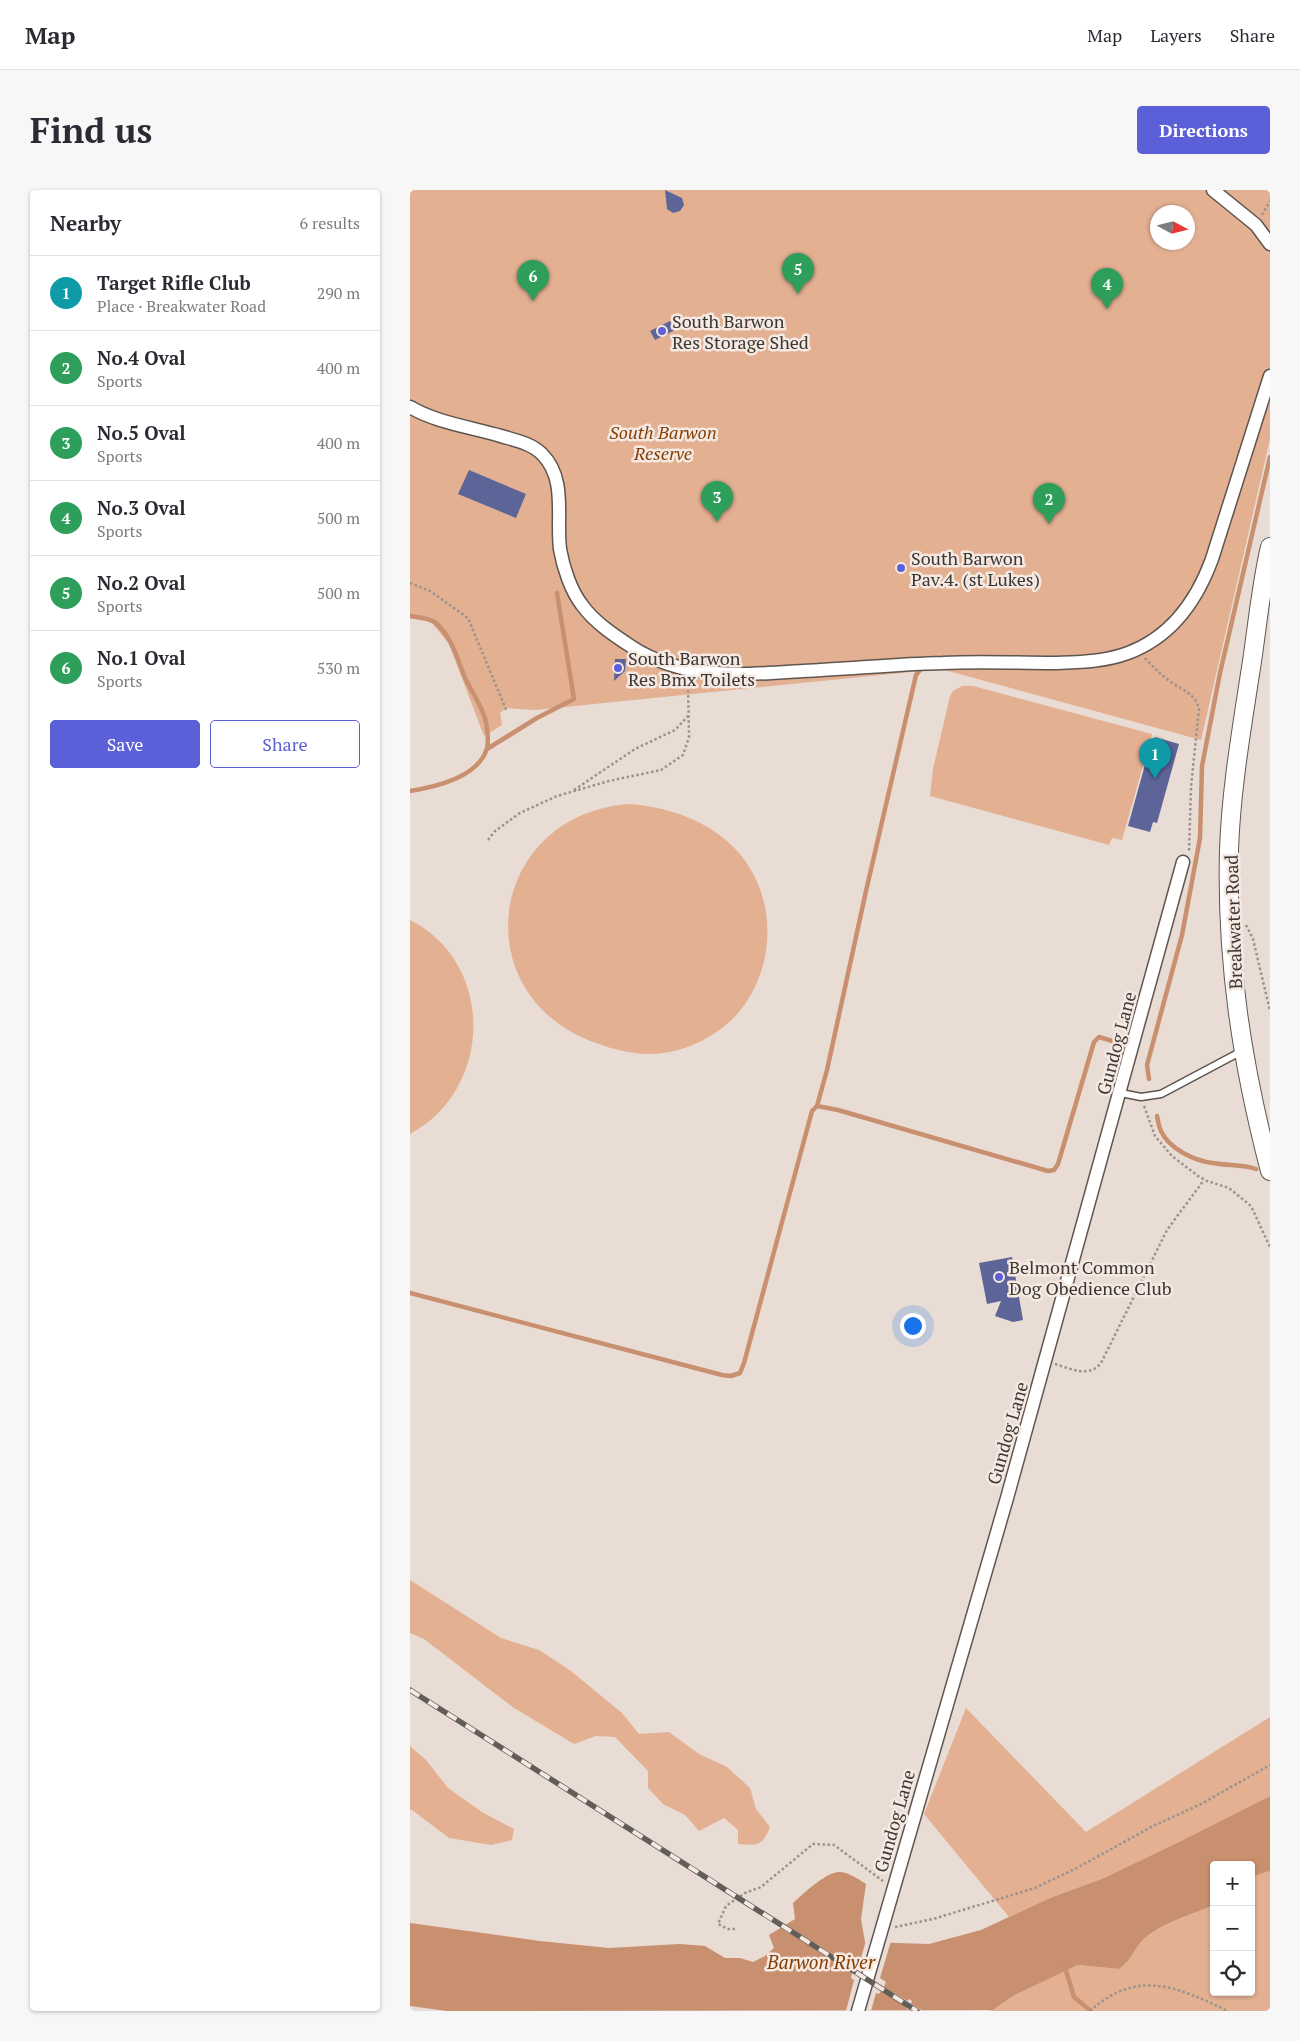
<!DOCTYPE html>
<meta charset="utf-8">
<style>
:root{--surface:#fff;--page:#f7f7f7;--text:#2b2b33;--muted:#7c7c81;--line:#e1e1e2;--accent:#5b60d8}
body{margin:0;font-family:"PT Serif",serif;background:var(--page);color:var(--text)}
.controls{position:absolute;right:15px;bottom:15px;display:grid;overflow:hidden;border-radius:5px;box-shadow:0 1px 4px #0004}
.controls button{width:45px;height:45px;display:grid;place-items:center;padding:0;border:0;border-bottom:1px solid var(--line);background:var(--surface);color:var(--text);font:25px sans-serif}
.compass{position:absolute;left:740px;top:15px;width:45px;height:45px;border-radius:50%;background:var(--surface);box-shadow:0 1px 4px #0004;rotate:97deg}
.you{position:absolute;left:502px;top:1135px;width:18px;height:18px;margin:-12px;border:4px solid #fff;border-radius:50%;background:#1a73e8;box-shadow:0 0 0 8px #1a73e833}
.badge{display:grid;place-items:center;width:32px;height:32px;border-radius:50%;background:var(--accent);color:#fff;font-size:16px;font-weight:700}
.pin{position:absolute;translate:-50% -41px;filter:drop-shadow(0 1px 2px #0008)}
.pin::after{content:'';position:absolute;top:26px;width:18px;height:15px;background:inherit;clip-path:polygon(0 0,100% 0,50% 100%)}
.list{margin:0;padding:0;list-style:none}
h2{display:flex;justify-content:space-between;align-items:center;height:65px;margin:0;padding:0 20px;font-size:21px}
h2 small{font-size:16px;font-weight:400;color:var(--muted)}
.list li{display:grid;grid-template-columns:32px 1fr auto;gap:15px;align-items:center;box-sizing:border-box;height:75px;padding:0 20px;border-top:1px solid var(--line)}
.list b{display:block;font-size:19px;white-space:nowrap}
.list p{margin:0;font-size:16px;white-space:nowrap;color:var(--muted)}
.list em{font-size:16px;font-style:normal;color:var(--muted)}
.actions{display:flex;gap:10px;padding:15px 20px}
.actions a{flex:1;padding:11px 0;border:1px solid var(--accent);border-radius:5px;text-align:center;font-size:18px;color:var(--accent)}
.actions .main{background:var(--accent);color:#fff}
.icon{flex:none;width:28px;height:28px;fill:none;stroke:currentColor;stroke-width:2;stroke-linecap:round;stroke-linejoin:round}
.map{position:relative;flex:none;width:860px;height:1821px;overflow:hidden;border-radius:5px}
header{display:flex;align-items:center;gap:30px;box-sizing:border-box;height:70px;padding:0 25px;background:var(--surface);border-bottom:1px solid var(--line)}
header strong{font-size:24px}
nav{display:flex;gap:28px;margin-inline-start:auto;font-size:18px}
.intro{display:flex;align-items:center;justify-content:space-between;box-sizing:border-box;height:120px;padding:0 30px}
h1{margin:0;font-size:35px}
.button{padding:12px 22px;border-radius:5px;background:var(--accent);color:#fff;font-size:18px;font-weight:700}
main{display:flex;gap:30px;padding:0 30px}
aside{flex:1;background:var(--surface);border-radius:5px;box-shadow:0 1px 4px #0004}
.map>svg:first-child{display:block}
</style>
<header>
<strong>Map</strong>
<nav><a>Map</a><a>Layers</a><a>Share</a></nav>
</header>
<div class="intro"><h1>Find us</h1><a class="button">Directions</a></div>
<main>
<aside>
<h2>Nearby<small>6 results</small></h2>
<ul class="list">
<li><span class="badge" style="background:#0f9aa8">1</span><div><b>Target Rifle Club</b><p>Place · Breakwater Road</p></div><em>290 m</em></li>
<li><span class="badge" style="background:#2e9e5b">2</span><div><b>No.4 Oval</b><p>Sports</p></div><em>400 m</em></li>
<li><span class="badge" style="background:#2e9e5b">3</span><div><b>No.5 Oval</b><p>Sports</p></div><em>400 m</em></li>
<li><span class="badge" style="background:#2e9e5b">4</span><div><b>No.3 Oval</b><p>Sports</p></div><em>500 m</em></li>
<li><span class="badge" style="background:#2e9e5b">5</span><div><b>No.2 Oval</b><p>Sports</p></div><em>500 m</em></li>
<li><span class="badge" style="background:#2e9e5b">6</span><div><b>No.1 Oval</b><p>Sports</p></div><em>530 m</em></li>
</ul>
<div class="actions"><a class="main">Save</a><a>Share</a></div>
</aside>
<div class="map">
<svg width="860" height="1821" viewBox="0 0 860 1821">
<rect width="100%" height="100%" fill="#e8dcd5"/>
<path fill="#e3b092" fill-rule="evenodd" d="M 0,0 L 860,0 L 860,249 L 791,550 L 531,479 L 125,520 L 96,518 L 90,523 L 92,535 L 74,546 L 39,454 L 21,432 L 0,425 ZM 748,22 L 778,22 L 778,52 L 748,52 Z
M 552,496 L 563,496 L 742,544 L 712,650 L 702,648 L 699,655 L 520,606 L 523,579 L 540,506 L 543,501 Z
M 218,614 C 249,616 282,625 308,644 C 366,685 373,768 329,822 C 310,844 282,859 253,863 C 229,866 208,861 186,853 C 53,806 77,626 218,614 Z
M 0,730 C 86,773 83,900 0,944 Z
M 0,1390 L 91,1448 L 129,1460 L 161,1481 L 212,1523 L 229,1544 L 259,1542 L 289,1564 L 317,1577 L 340,1598 L 346,1619 L 360,1637 C 352,1657 348,1655 328,1654 L 328,1640 L 314,1628 L 289,1641 L 275,1625 L 253,1614 L 238,1598 L 238,1581 L 205,1547 L 186,1546 L 164,1554 L 104,1518 L 14,1449 L 0,1443 Z
M 556,1518 L 676,1642 L 860,1527 L 860,1606 L 773,1650 L 694,1688 L 640,1708 L 599,1727 L 514,1624 Z
M 0,1556 L 16,1570 L 38,1598 L 72,1622 L 104,1639 L 102,1650 L 81,1655 L 39,1648 L 2,1620 L 0,1620 Z
M 860,1681 L 860,1821 L 578,1821 L 583,1820 L 603,1806 L 668,1775 L 709,1779 C 723,1769 724,1758 734,1749 C 753,1733 781,1725 804,1715 L 804,1802 L 841,1802 L 841,1688 L 844,1686 Z"/>
<path fill="#c8906e" d="M 860,1606 L 860,1681 L 844,1686 L 841,1688 L 841,1675 L 804,1675 L 804,1715 C 781,1725 752,1733 734,1749 C 724,1758 723,1769 709,1779 L 668,1775 L 603,1806 L 583,1820 L 37,1821 L 0,1816 L 0,1733 L 130,1751 L 199,1758 L 270,1754 L 295,1756 L 315,1768 L 330,1768 L 343,1772 L 355,1766 L 364,1758 L 359,1745 L 385,1729 L 383,1713 C 393,1704 417,1681 430,1682 C 440,1683 448,1689 456,1694 L 451,1729 L 455,1752 L 519,1754 L 571,1740 L 640,1708 L 694,1688 L 773,1650 Z"/>
<path fill="#e8dcd5" d="M 373,1733 L 445,1778 L 449,1775 L 457,1747 L 457,1750 L 481,1751 L 470,1788 L 476,1792 L 474,1797 L 497,1811 L 499,1809 L 502,1811 L 501,1814 L 513,1821 L 497,1819 L 495,1815 L 471,1801 L 469,1804 L 466,1803 L 461,1821 L 436,1821 L 444,1790 L 441,1788 L 442,1783 L 368,1736 Z"/>
<g fill="none" stroke-linecap="round" stroke-linejoin="round">
<path stroke="#c8906e" stroke-width="4.5" d="M 0,426 C 7,427 20,428 26,433 C 43,449 47,469 56,490 C 62,502 71,515 75,528 C 77,535 79,550 77,558 C 69,587 25,597 0,601
M 77,559 L 127,528 L 164,509 L 147,403
M 739,889 L 737,875 L 772,745 L 790,648 L 792,576 L 810,483 L 860,267
M 407,916 L 417,880 L 456,701 L 506,485 L 510,480
M 747,926 C 748,931 749,937 751,941 C 759,959 785,971 803,973 C 818,976 832,974 846,979
M 0,1103 L 312,1185 L 321,1186 L 330,1183 L 334,1173 L 402,921 L 407,916 L 428,920 L 638,981 L 644,980 L 648,974 L 684,852 L 689,847 L 709,853
M 654,1774 L 664,1807 L 681,1821"/>
</g>
<path fill="#5d6498" d="M 255,0 L 272,8 L 274,15 L 270,21 L 263,23 L 257,19 Z
M 260,131 L 265,140 L 245,150 L 240,141 Z
M 59,280 L 116,304 L 106,328 L 48,304 Z
M 205,469 L 216,469 L 215,481 L 204,491 Z
M 745,547 L 769,554 L 747,633 L 743,632 L 740,642 L 718,636 L 741,553 L 743,554 Z
M 602,1067 L 613,1130 L 603,1132 L 585,1126 L 591,1111 L 577,1114 L 569,1073 Z"/>
<g fill="none" stroke-linecap="round" stroke-linejoin="round">
<defs>
<path id="lane" d="M 711,903 L 731,907 L 751,904 L 832,861"/>
<path id="street" d="M 803,0 L 846,35 L 860,54
M 0,217 C 27,233 61,237 91,246 C 104,250 121,253 132,264 C 157,289 146,327 150,359 C 153,377 161,401 172,415 C 184,432 205,446 222,457 C 243,471 273,480 297,482 C 329,486 361,483 393,481 C 440,479 486,474 533,473 C 570,471 607,473 644,473 C 669,472 694,472 718,463 C 761,447 787,410 802,369 L 860,186
M 448,1821 L 597,1308 L 773,672"/>
<path id="secondary" d="M 860,357 C 850,399 847,442 840,484 C 831,543 821,601 819,660 C 816,771 832,874 860,981"/>
</defs>
<use href="#lane" stroke="#5f554f" stroke-width="9"/>
<use href="#street" stroke="#5f554f" stroke-width="15"/>
<use href="#secondary" stroke="#5f554f" stroke-width="20"/>
<path stroke="#9b928d" stroke-width="2.5" stroke-dasharray="2.5 2.5" stroke-linecap="butt" d="M 852,25 L 860,11
M 0,393 L 20,401 L 58,428 L 97,522
M 735,468 C 743,477 751,485 761,492 C 772,500 786,504 789,519 L 781,597 L 779,661
M 164,600 L 225,559 L 265,540 L 279,525
M 78,650 L 85,641 L 110,623 L 147,606 L 199,591 L 251,580 L 273,565 L 279,547 L 278,493
M 836,735 L 843,749 L 860,821
M 734,916 L 745,946 L 762,966 L 788,986 L 797,991 L 819,998 L 841,1016 L 860,1057
M 645,1174 C 661,1179 679,1188 691,1173 L 757,1040 L 794,990
M 485,1737 L 523,1729 L 625,1698 L 667,1678 L 743,1636 L 791,1614 L 860,1575
M 325,1739 L 318,1739 L 308,1734 L 316,1716 L 335,1703 L 351,1697 L 403,1654 L 424,1655 L 473,1691
M 680,1821 C 728,1778 767,1797 818,1821"/>
<use href="#lane" stroke="#fff" stroke-width="6"/>
<use href="#street" stroke="#fff" stroke-width="12"/>
<use href="#secondary" stroke="#fff" stroke-width="18"/>
<defs>
<path id="rail" d="M 0,1500 L 507,1821"/>
</defs>
<use href="#rail" stroke="#635d59" stroke-width="5.5"/>
<use href="#rail" stroke="#f5e9e2" stroke-width="4" stroke-dasharray="11" stroke-linecap="butt"/>
</g>
<g fill="#5b60d8" stroke="#f5e9e2" stroke-width="2">
<circle cx="252" cy="141" r="5"/>
<circle cx="491" cy="378" r="5"/>
<circle cx="208" cy="478" r="5"/>
<circle cx="589" cy="1087" r="5"/>
</g>
<g text-anchor="middle" dominant-baseline="central" stroke-width="5" stroke-linejoin="round" paint-order="stroke">
<g font-size="18" fill="#3a3633" stroke="#f5e9e2" text-anchor="start">
<text x="262" y="131">South Barwon<tspan x="262" dy="21">Res Storage Shed</tspan></text>
<text x="501" y="368">South Barwon<tspan x="501" dy="21">Pav.4. (st Lukes)</tspan></text>
<text x="218" y="468">South Barwon<tspan x="218" dy="21">Res Bmx Toilets</tspan></text>
<text x="599" y="1077">Belmont Common<tspan x="599" dy="21">Dog Obedience Club</tspan></text>
</g>
<g font-size="18" font-style="italic" fill="#843f05" stroke="#f5e9e2">
<text x="253" y="242">South Barwon<tspan x="253" dy="21">Reserve</tspan></text>
</g>
<g font-size="18" fill="#3a3633" stroke="#f5e9e2">
<text transform="translate(823 732) rotate(-92)">Breakwater Road</text>
<text transform="translate(706 853) rotate(-75)">Gundog Lane</text>
<text transform="translate(597 1243) rotate(-74)">Gundog Lane</text>
<text transform="translate(484 1631) rotate(-74)">Gundog Lane</text>
</g>
<g font-size="19" font-style="italic" fill="#823e02" stroke="#f5e9e2">
<text x="411" y="1771">Barwon River</text>
</g>
</g>
</svg>
<div class="controls">
<button>+</button>
<button>−</button>
<button><svg class="icon" aria-label="locate" viewBox="0 0 24 24"><circle cx="12" cy="12" r="6"/><path d="M12 2v4M12 18v4M2 12h4M18 12h4"/></svg></button>
</div>
<svg class="compass" viewBox="-18 -18 36 36"><path d="M0-13l5 13h-10z" fill="#e53935"/><path d="M0 13l5-13h-10z" fill="#7c7c81"/></svg>
<div class="you"></div>
<div class="pin badge" style="left:745px;top:589px;background:#0f9aa8">1</div>
<div class="pin badge" style="left:639px;top:334px;background:#2e9e5b">2</div>
<div class="pin badge" style="left:307px;top:332px;background:#2e9e5b">3</div>
<div class="pin badge" style="left:697px;top:119px;background:#2e9e5b">4</div>
<div class="pin badge" style="left:388px;top:104px;background:#2e9e5b">5</div>
<div class="pin badge" style="left:123px;top:111px;background:#2e9e5b">6</div>
</div>
</main>
